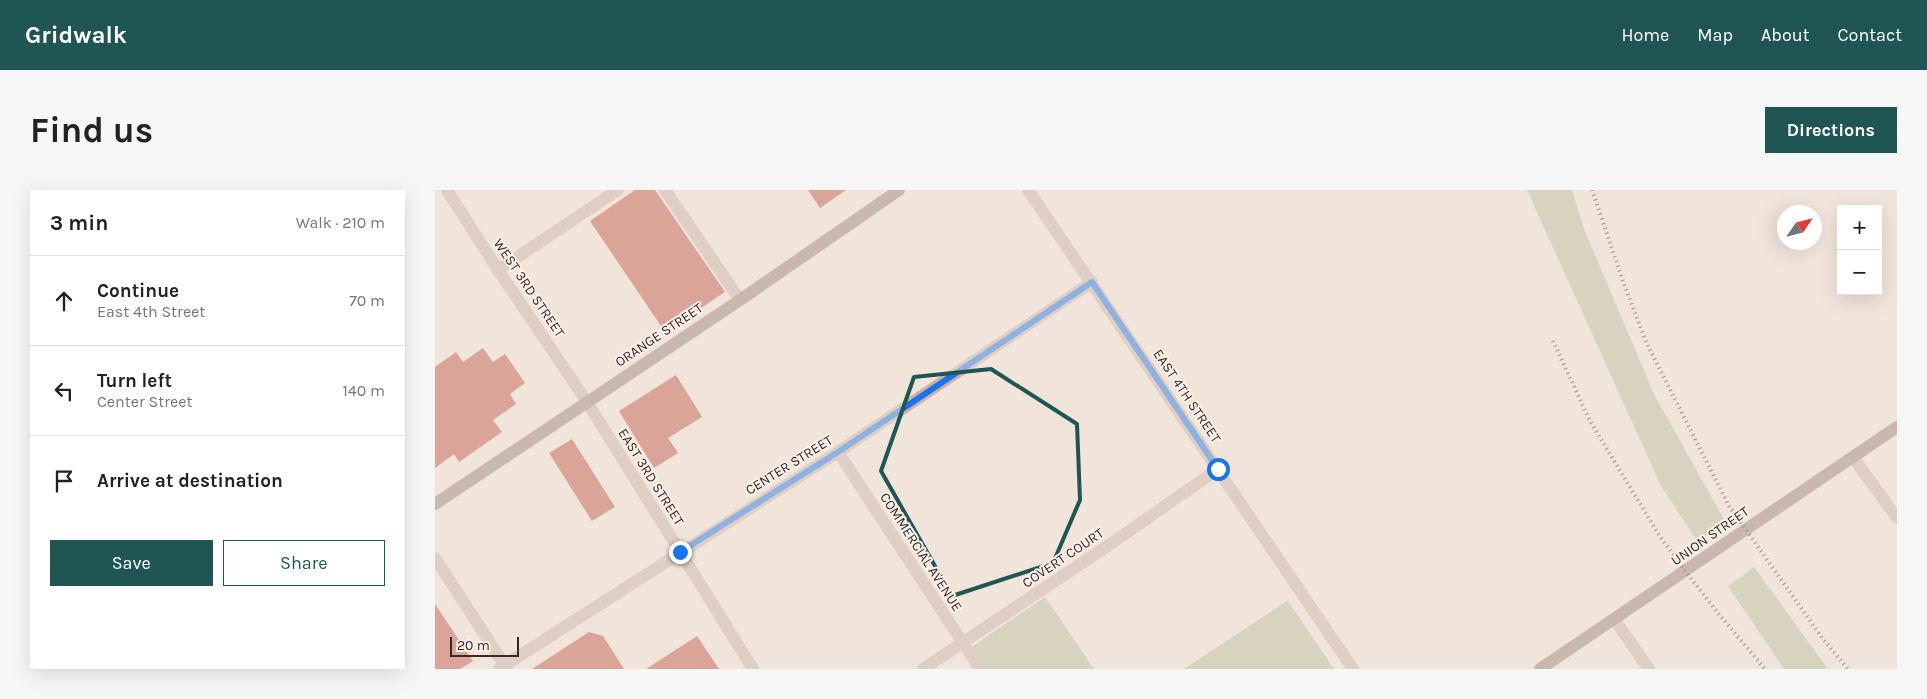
<!DOCTYPE html>
<meta charset="utf-8">
<style>
:root{--surface:#fff;--page:#f6f6f6;--text:#222;--muted:#767676;--line:#e0e0e0;--accent:#1f5553}
body{margin:0;font-family:Karla,sans-serif;background:var(--page);color:var(--text)}
.controls{position:absolute;right:15px;top:15px;display:grid;overflow:hidden;border-radius:0px;box-shadow:0 5px 20px #0002}
.controls button{width:45px;height:45px;display:grid;place-items:center;padding:0;border:0;border-bottom:1px solid var(--line);background:var(--surface);color:var(--text);font:25px sans-serif}
.compass{position:absolute;left:1342px;top:15px;width:45px;height:45px;border-radius:50%;background:var(--surface);box-shadow:0 5px 20px #0002;rotate:55deg}
.scale{position:absolute;left:15px;bottom:12px;width:69px;box-sizing:border-box;padding-left:5px;border:2px solid #352a28;border-top:0;font-size:14px;line-height:18px;white-space:nowrap;color:#352a28;-webkit-text-stroke:4px #f9efe7;paint-order:stroke}
.stop{position:absolute;width:15px;height:15px;margin:-11px;border:4px solid #1a73e8;border-radius:50%;background:#fff}
.stop.end{background:#1a73e8;border-color:#fff;box-shadow:0 1px 5px #0008}
.list{margin:0;padding:0;list-style:none}
h2{display:flex;justify-content:space-between;align-items:center;height:65px;margin:0;padding:0 20px;font-size:21px}
h2 small{font-size:16px;font-weight:400;color:var(--muted)}
.list li{display:grid;grid-template-columns:32px 1fr auto;gap:15px;align-items:center;box-sizing:border-box;height:90px;padding:0 20px;border-top:1px solid var(--line)}
.list b{display:block;font-size:19px;white-space:nowrap}
.list p{margin:0;font-size:16px;white-space:nowrap;color:var(--muted)}
.list em{font-size:16px;font-style:normal;color:var(--muted)}
.actions{display:flex;gap:10px;padding:15px 20px}
.actions a{flex:1;padding:11px 0;border:1px solid var(--accent);border-radius:0px;text-align:center;font-size:18px;color:var(--accent)}
.actions .main{background:var(--accent);color:#fff}
.icon{flex:none;width:28px;height:28px;fill:none;stroke:currentColor;stroke-width:2;stroke-linecap:round;stroke-linejoin:round}
.map{position:relative;flex:none;width:1462px;height:479px;overflow:hidden;border-radius:0px}
header{display:flex;align-items:center;gap:30px;box-sizing:border-box;height:70px;padding:0 25px;background:var(--accent);color:#fff}
header strong{font-size:24px}
nav{display:flex;gap:28px;margin-inline-start:auto;font-size:18px}
.intro{display:flex;align-items:center;justify-content:space-between;box-sizing:border-box;height:120px;padding:0 30px}
h1{margin:0;font-size:35px}
.button{padding:12px 22px;border-radius:0px;background:var(--accent);color:#fff;font-size:18px;font-weight:700}
main{display:flex;gap:30px;padding:0 30px}
aside{flex:1;background:var(--surface);border-radius:0px;box-shadow:0 5px 20px #0002}
.map>svg:first-child{display:block}
</style>
<header>
<strong>Gridwalk</strong>
<nav><a>Home</a><a>Map</a><a>About</a><a>Contact</a></nav>
</header>
<div class="intro"><h1>Find us</h1><a class="button">Directions</a></div>
<main>
<aside>
<h2>3 min<small>Walk · 210 m</small></h2>
<ul class="list">
<li><svg class="icon" aria-label="ahead" viewBox="0 0 24 24"><path d="M12 20V5M6 11l6-6 6 6"/></svg><div><b>Continue</b><p>East 4th Street</p></div><em>70 m</em></li>
<li><svg class="icon" aria-label="left" viewBox="0 0 24 24"><path d="M17 20v-9H6M10 6l-5 5 5 5"/></svg><div><b>Turn left</b><p>Center Street</p></div><em>140 m</em></li>
<li><svg class="icon" aria-label="arrive" viewBox="0 0 24 24"><path d="M6 21V4h12l-3 4 3 4H6"/></svg><div><b>Arrive at destination</b></div></li>
</ul>
<div class="actions"><a class="main">Save</a><a>Share</a></div>
</aside>
<div class="map">
<svg width="1462" height="479" viewBox="0 0 1462 479">
<rect width="100%" height="100%" fill="#f1e4db"/>
<path fill="#b8bf9c" d="M 1092,0 L 1137,0 L 1149,39 L 1219,204 L 1291,333 L 1263,352 L 1226,296 Z
M 1319,377 L 1393,479 L 1349,479 L 1293,396 Z
M 610,407 L 659,479 L 549,479 L 535,458 Z
M 852,410 L 899,479 L 749,479 L 852,411 Z"/>
<path fill="#c25848" d="M 200,0 L 220,0 L 290,102 L 230,142 L 155,31 Z
M 373,0 L 411,0 L 385,18 Z
M 48,158 L 58,172 L 70,164 L 90,193 L 75,204 L 81,214 L 58,230 L 67,242 L 24,272 L 19,264 L 0,278 L 0,177 L 21,162 L 28,172 Z
M 241,185 L 267,227 L 233,248 L 243,263 L 219,278 L 184,221 Z
M 137,249 L 180,317 L 157,331 L 114,263 Z
M 0,414 L 38,471 L 25,479 L 0,479 Z
M 154,442 L 168,446 L 189,479 L 97,479 Z
M 262,446 L 284,479 L 211,479 Z"/>
<g fill="none" stroke-linecap="round" stroke-linejoin="round">
<path stroke="#c9b3a8" stroke-width="12" d="M 230,0 L 305,110
M 63,80 L 183,0
M 403,262 L 545,479
M 1418,267 L 1462,328
M 1179,429 L 1214,479
M 488,479 L 677,353 L 783,279"/>
<path stroke="#c9b3a8" stroke-width="12" d="M 12,0 L 63,80 L 152,212 L 318,479
M 593,0 L 918,479
M 0,368 L 72,479
M 64,479 L 403,262 L 657,92"/>
<path stroke="#9c8279" stroke-width="12" d="M 0,314 L 305,110 L 464,0
M 1105,479 L 1462,237"/>
<path stroke="#352a28" stroke-width="4" stroke-dasharray="1 4" stroke-linecap="butt" d="M 1157,0 L 1190,97 L 1212,154 L 1294,316 L 1388,449 L 1413,479
M 1118,151 L 1155,231 L 1224,345 L 1250,381 L 1283,423 L 1330,479"/>
</g>
<g fill="none" stroke-linecap="round" stroke-linejoin="round">
<path stroke="#1a73e8" stroke-width="6" d="M 245,362 L 403,262 L 657,92 L 783,279"/>
</g>
<path d="M0 0H1462V479H0ZM 556,179 L 642,234 L 645,310 L 618,373 L 517,406 L 446,281 L 479,187 Z" fill="#f1e4db" fill-opacity=".55" fill-rule="evenodd"/>
<path fill="none" stroke="#1f5553" stroke-width="4" stroke-linejoin="round" d="M 556,179 L 642,234 L 645,310 L 618,373 L 517,406 L 446,281 L 479,187 Z"/>
<g text-anchor="middle" dominant-baseline="central" stroke-width="4" stroke-linejoin="round" paint-order="stroke">
<g font-size="14" fill="#352a28" stroke="#f9efe7">
<text transform="translate(94 98) rotate(56)">WEST 3RD STREET</text>
<text transform="translate(224 145) rotate(-34)">ORANGE STREET</text>
<text transform="translate(752 206) rotate(56)">EAST 4TH STREET</text>
<text transform="translate(354 275) rotate(-32)">CENTER STREET</text>
<text transform="translate(216 287) rotate(58)">EAST 3RD STREET</text>
<text transform="translate(1275 346) rotate(-35)">UNION STREET</text>
<text transform="translate(486 362) rotate(57)">COMMERCIAL AVENUE</text>
<text transform="translate(628 368) rotate(-34)">COVERT COURT</text>
</g>
</g>
</svg>
<div class="controls">
<button>+</button>
<button>−</button>
</div>
<svg class="compass" viewBox="-18 -18 36 36"><path d="M0-13l5 13h-10z" fill="#e53935"/><path d="M0 13l5-13h-10z" fill="#767676"/></svg>
<div class="scale">20 m</div>
<div class="stop" style="left:783px;top:279px"></div>
<div class="stop end" style="left:245px;top:362px"></div>
</div>
</main>
